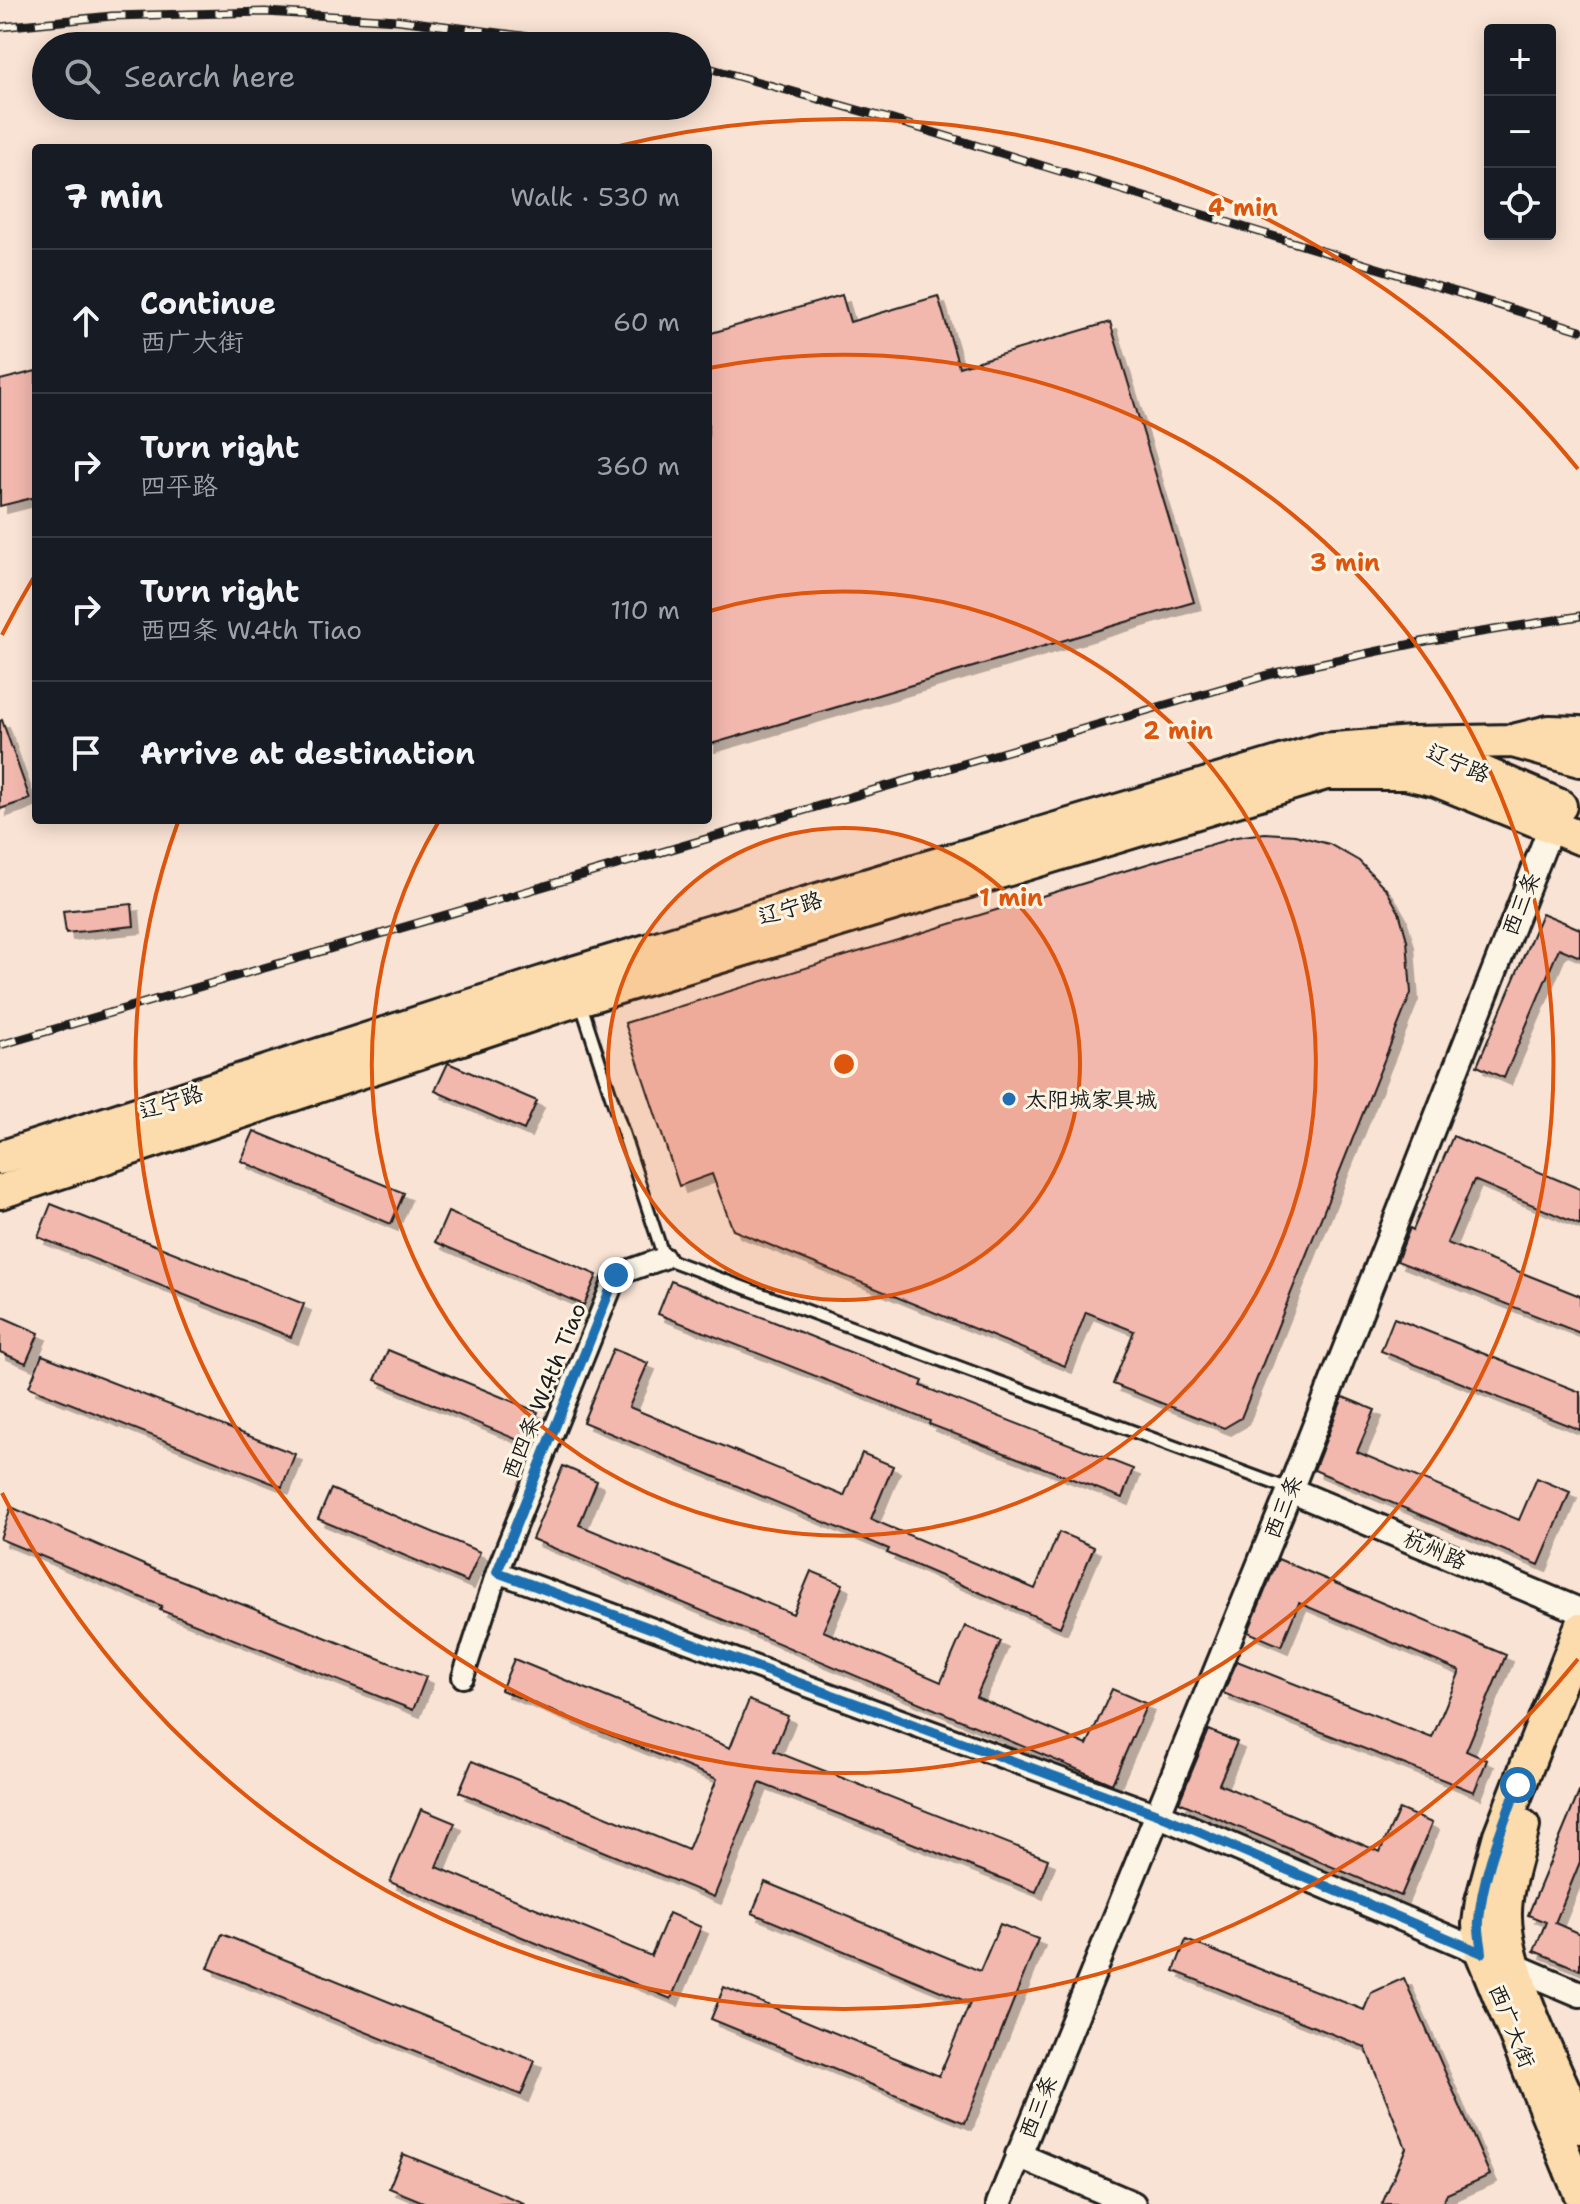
<!DOCTYPE html>
<meta charset="utf-8">
<style>
:root{--surface:#171b24;--page:#242831;--text:#f1f3f6;--muted:#9ea1a6;--line:#363941}
body{margin:0;font-family:"Shantell Sans","LXGW WenKai TC",sans-serif;background:var(--page);color:var(--text)}
.controls{position:absolute;right:24px;top:24px;display:grid;overflow:hidden;border-radius:8px;box-shadow:0 4px 20px #0003}
.controls button{width:72px;height:72px;display:grid;place-items:center;padding:0;border:0;border-bottom:2px solid var(--line);background:var(--surface);color:var(--text);font:40px sans-serif}
.stop{position:absolute;width:24px;height:24px;margin:-18px;border:6px solid #1f6fb2;border-radius:50%;background:#fff}
.stop.end{background:#1f6fb2;border-color:#fff;box-shadow:0 2px 8px #0008}
.list{margin:0;padding:0;list-style:none}
h2{display:flex;justify-content:space-between;align-items:center;height:104px;margin:0;padding:0 32px;font-size:34px}
h2 small{font-size:26px;font-weight:400;color:var(--muted)}
.list li{display:grid;grid-template-columns:52px 1fr auto;gap:24px;align-items:center;box-sizing:border-box;height:144px;padding:0 32px;border-top:2px solid var(--line)}
.list b{display:block;font-size:30px;white-space:nowrap}
.list p{margin:0;font-size:26px;white-space:nowrap;color:var(--muted)}
.list em{font-size:26px;font-style:normal;color:var(--muted)}
.icon{flex:none;width:44px;height:44px;fill:none;stroke:currentColor;stroke-width:2;stroke-linecap:round;stroke-linejoin:round}
.map{position:relative;flex:none;width:1580px;height:2204px;overflow:hidden}
.search{position:absolute;background:var(--surface);box-shadow:0 4px 20px #0003;left:32px;top:32px;width:680px;height:88px;display:flex;align-items:center;gap:20px;box-sizing:border-box;padding:0 28px;border-radius:44px;color:var(--muted);font-size:30px}
.panel{position:absolute;background:var(--surface);box-shadow:0 4px 20px #0003;left:32px;top:144px;width:680px;height:680px;border-radius:8px}
.map>svg:first-child{display:block}
</style>
<div class="map">
<svg width="1580" height="2204" viewBox="0 0 1580 2204">
<defs>
<filter id="shadow"><feDropShadow dx="7" dy="7" stdDeviation="0" flood-color="#0004"/></filter>
</defs>
<rect width="100%" height="100%" fill="#f9e3d4"/>
<filter id="ink" filterUnits="userSpaceOnUse"><feTurbulence type="fractalNoise" baseFrequency=".0125" numOctaves="2"/><feDisplacementMap in="SourceGraphic" scale="16" xChannelSelector="R" yChannelSelector="G"/><feConvolveMatrix kernelMatrix="1 2 1 2 8 2 1 2 1" color-interpolation-filters="sRGB"/></filter>
<g filter="url(#ink)">
<path fill="#f2b8ae" stroke="#1c1c1c" stroke-width="2" filter="url(#shadow)" d="M 842,295 L 850,322 L 938,296 L 959,367 L 1110,322 L 1194,602 L 708,745 L 708,334 Z
M 36,371 L 36,497 L 0,506 L 0,380 Z
M 2,720 L 30,799 L 0,809 L 0,721 Z
M 1265,833 L 1295,835 L 1329,844 L 1359,861 L 1386,889 L 1399,912 L 1407,940 L 1411,993 L 1241,1418 L 1224,1428 L 1113,1384 L 1134,1331 L 1086,1312 L 1065,1366 L 733,1230 L 712,1174 L 679,1186 L 625,1023 L 1236,837 Z
M 132,904 L 134,926 L 66,933 L 63,911 Z
M 1542,913 L 1580,929 L 1580,957 L 1559,948 L 1504,1078 L 1477,1066 Z
M 448,1063 L 537,1101 L 524,1130 L 435,1091 Z
M 254,1131 L 404,1193 L 391,1224 L 241,1161 Z
M 1453,1136 L 1580,1189 L 1580,1225 L 1474,1180 L 1447,1243 L 1580,1296 L 1580,1333 L 1397,1261 L 1410,1228 L 1413,1230 Z
M 51,1204 L 304,1304 L 291,1337 L 38,1237 Z
M 448,1212 L 597,1275 L 584,1305 L 435,1242 Z
M 671,1281 L 923,1381 L 921,1386 L 1133,1469 L 1122,1498 L 929,1424 L 930,1421 L 658,1314 Z
M 0,1316 L 39,1333 L 26,1363 L 0,1352 Z
M 1394,1318 L 1580,1392 L 1580,1430 L 1381,1351 Z
M 613,1349 L 648,1363 L 629,1407 L 844,1496 L 862,1453 L 893,1466 L 871,1519 L 1035,1589 L 1059,1532 L 1094,1547 L 1060,1627 L 887,1553 L 889,1549 L 583,1422 Z
M 388,1350 L 538,1412 L 525,1443 L 375,1380 Z
M 42,1355 L 295,1454 L 282,1487 L 29,1387 Z
M 1343,1397 L 1375,1410 L 1357,1452 L 1519,1520 L 1537,1478 L 1570,1492 L 1539,1565 L 1314,1470 Z
M 563,1466 L 597,1481 L 579,1525 L 793,1614 L 811,1571 L 843,1584 L 823,1631 L 941,1682 L 965,1626 L 1001,1641 L 976,1697 L 1087,1745 L 1112,1689 L 1147,1704 L 1112,1784 L 532,1539 Z
M 331,1489 L 480,1552 L 467,1582 L 318,1519 Z
M 11,1507 L 160,1572 L 426,1677 L 413,1710 L 160,1610 L 162,1606 L 0,1539 Z
M 1278,1559 L 1506,1655 L 1466,1751 L 1487,1760 L 1474,1792 L 1223,1693 L 1237,1661 L 1432,1738 L 1460,1671 L 1299,1603 L 1281,1646 L 1248,1632 Z
M 514,1659 L 730,1748 L 749,1700 L 788,1716 L 774,1751 L 1048,1859 L 1036,1892 L 760,1783 L 714,1897 L 459,1792 L 472,1761 L 688,1850 L 717,1779 L 501,1690 Z
M 1209,1730 L 1237,1742 L 1219,1784 L 1380,1852 L 1399,1809 L 1432,1823 L 1401,1896 L 1179,1802 Z
M 1580,1790 L 1580,1862 L 1555,1923 L 1580,1934 L 1580,1970 L 1534,1951 L 1546,1922 L 1528,1915 Z
M 421,1809 L 455,1823 L 437,1867 L 651,1956 L 669,1913 L 701,1927 L 671,1999 L 390,1882 Z
M 765,1882 L 980,1971 L 1000,1924 L 1038,1939 L 965,2123 L 711,2019 L 724,1987 L 939,2076 L 970,2003 L 752,1913 Z
M 222,1934 L 535,2061 L 521,2095 L 208,1968 Z
M 1186,1940 L 1364,2010 L 1371,1993 L 1404,1978 L 1490,2175 L 1447,2194 L 1442,2204 L 1382,2204 L 1406,2148 L 1365,2047 L 1174,1971 Z
M 403,2154 L 524,2203 L 523,2204 L 428,2204 L 389,2188 Z"/>
<g fill="none" stroke-linecap="round" stroke-linejoin="round">
<defs>
<path id="service" d="M 580,1001 L 664,1258 L 1289,1489"/>
<path id="minor" d="M 497,1572 L 1157,1814
M 463,1677 L 497,1572 L 616,1275 L 664,1258"/>
<path id="tertiary" d="M 1290,1490 L 1580,1611
M 1157,1814 L 1580,1994
M 1018,2155 L 1133,2204
M 999,2204 L 1290,1490 L 1557,812"/>
<path id="primary" d="M 1517,740 L 1549,732 L 1580,733
M 1423,747 L 1560,806
M 0,1158 L 573,973 L 1322,750 L 1412,743 L 1513,741 L 1580,760
M 0,1192 L 579,999 L 1326,773 L 1405,773 L 1436,780 L 1580,838
M 1580,1630 L 1500,1835 L 1482,1901 L 1479,1924 L 1482,1953 L 1580,2193
M 1523,1826 C 1517,1855 1504,1888 1505,1917 C 1506,1975 1557,2071 1580,2127"/>
</defs>
<use href="#service" stroke="#1c1c1c" stroke-width="16"/>
<use href="#minor" stroke="#1c1c1c" stroke-width="26"/>
<use href="#tertiary" stroke="#1c1c1c" stroke-width="30"/>
<use href="#primary" stroke="#1c1c1c" stroke-width="38"/>
<use href="#service" stroke="#fcf5e5" stroke-width="10"/>
<use href="#minor" stroke="#fcf5e5" stroke-width="20"/>
<use href="#tertiary" stroke="#fcf5e5" stroke-width="24"/>
<use href="#primary" stroke="#fcdcac" stroke-width="32"/>
<defs>
<path id="rail" d="M 0,27 L 112,16 L 265,12 L 398,20 L 601,46
M 698,65 L 893,120 L 1580,330
M 0,1045 L 1275,673 L 1426,641 L 1580,616"/>
</defs>
<use href="#rail" stroke="#1c1c1c" stroke-width="9"/>
<use href="#rail" stroke="#fcf5e5" stroke-width="6" stroke-dasharray="18" stroke-linecap="butt"/>
</g>
</g>
<g fill="none" stroke-linecap="round" stroke-linejoin="round" filter="url(#ink)">
<path stroke="#1f6fb2" stroke-width="10" d="M 616,1275 L 497,1572 L 1157,1814 L 1482,1953 C 1481,1942 1478,1931 1479,1921 C 1482,1875 1502,1828 1518,1785"/>
</g>
<circle cx="844" cy="1064" r="236" fill="#de560d" fill-opacity=".12"/>
<g fill="none" stroke="#de560d" stroke-width="4">
<circle cx="844" cy="1064" r="236"/>
<path d="M710 611A472 472 0 1 1 439 821"/>
<path d="M709 368A709 709 0 1 1 178 822"/>
<path d="M1578 1659A945 945 0 0 1 2 1493M2 635A945 945 0 0 1 34 577M615 147A945 945 0 0 1 1578 469"/>
</g>
<circle fill="#1f6fb2" stroke="#fcf5e5" stroke-width="3" cx="1009" cy="1099" r="8"/>
<g text-anchor="middle" dominant-baseline="central" stroke-width="6" stroke-linejoin="round" paint-order="stroke">
<g font-size="22" fill="#1c1c1c" stroke="#fcf5e5">
<text transform="translate(1458 763) rotate(23)">辽宁路</text>
<text transform="translate(1521 904) rotate(-68)">西三条</text>
<text transform="translate(790 908) rotate(-17)">辽宁路</text>
<text transform="translate(171 1102) rotate(-18)">辽宁路</text>
<text transform="translate(544 1391) rotate(-68)">西四条 W.4th Tiao</text>
<text transform="translate(1283 1507) rotate(-68)">西三条</text>
<text transform="translate(1435 1550) rotate(23)">杭州路</text>
<text transform="translate(1512 2026) rotate(68)">西广大街</text>
<text transform="translate(1038 2107) rotate(-68)">西三条</text>
</g>
<g font-size="22" fill="#1c1c1c" stroke="#fcf5e5" text-anchor="start">
<text x="1025" y="1099">太阳城家具城</text>
</g>
</g>
<circle cx="844" cy="1064" r="12" fill="#de560d" stroke="#fcf5e5" stroke-width="4"/>
<g font-size="24" text-anchor="middle" font-weight="bold" fill="#de560d" stroke="#fcf5e5" stroke-width="6" stroke-linejoin="round" paint-order="stroke">
<text x="1243" y="216">4 min</text>
<text x="1345" y="571">3 min</text>
<text x="1178" y="739">2 min</text>
<text x="1011" y="906">1 min</text>
</g>
</svg>
<div class="controls">
<button>+</button>
<button>−</button>
<button><svg class="icon" aria-label="locate" viewBox="0 0 24 24"><circle cx="12" cy="12" r="6"/><path d="M12 2v4M12 18v4M2 12h4M18 12h4"/></svg></button>
</div>
<div class="stop" style="left:1518px;top:1785px"></div>
<div class="stop end" style="left:616px;top:1275px"></div>
<div class="search"><svg class="icon" aria-label="search" viewBox="0 0 24 24"><circle cx="10" cy="10" r="6"/><path d="M15 15l6 6"/></svg>Search here</div>
<section class="panel">
<h2>7 min<small>Walk · 530 m</small></h2>
<ul class="list">
<li><svg class="icon" aria-label="ahead" viewBox="0 0 24 24"><path d="M12 20V5M6 11l6-6 6 6"/></svg><div><b>Continue</b><p>西广大街</p></div><em>60 m</em></li>
<li><svg class="icon" aria-label="right" viewBox="0 0 24 24"><path d="M7 20v-9h11M14 6l5 5-5 5"/></svg><div><b>Turn right</b><p>四平路</p></div><em>360 m</em></li>
<li><svg class="icon" aria-label="right" viewBox="0 0 24 24"><path d="M7 20v-9h11M14 6l5 5-5 5"/></svg><div><b>Turn right</b><p>西四条 W.4th Tiao</p></div><em>110 m</em></li>
<li><svg class="icon" aria-label="arrive" viewBox="0 0 24 24"><path d="M6 21V4h12l-3 4 3 4H6"/></svg><div><b>Arrive at destination</b></div></li>
</ul>
</section>
</div>
